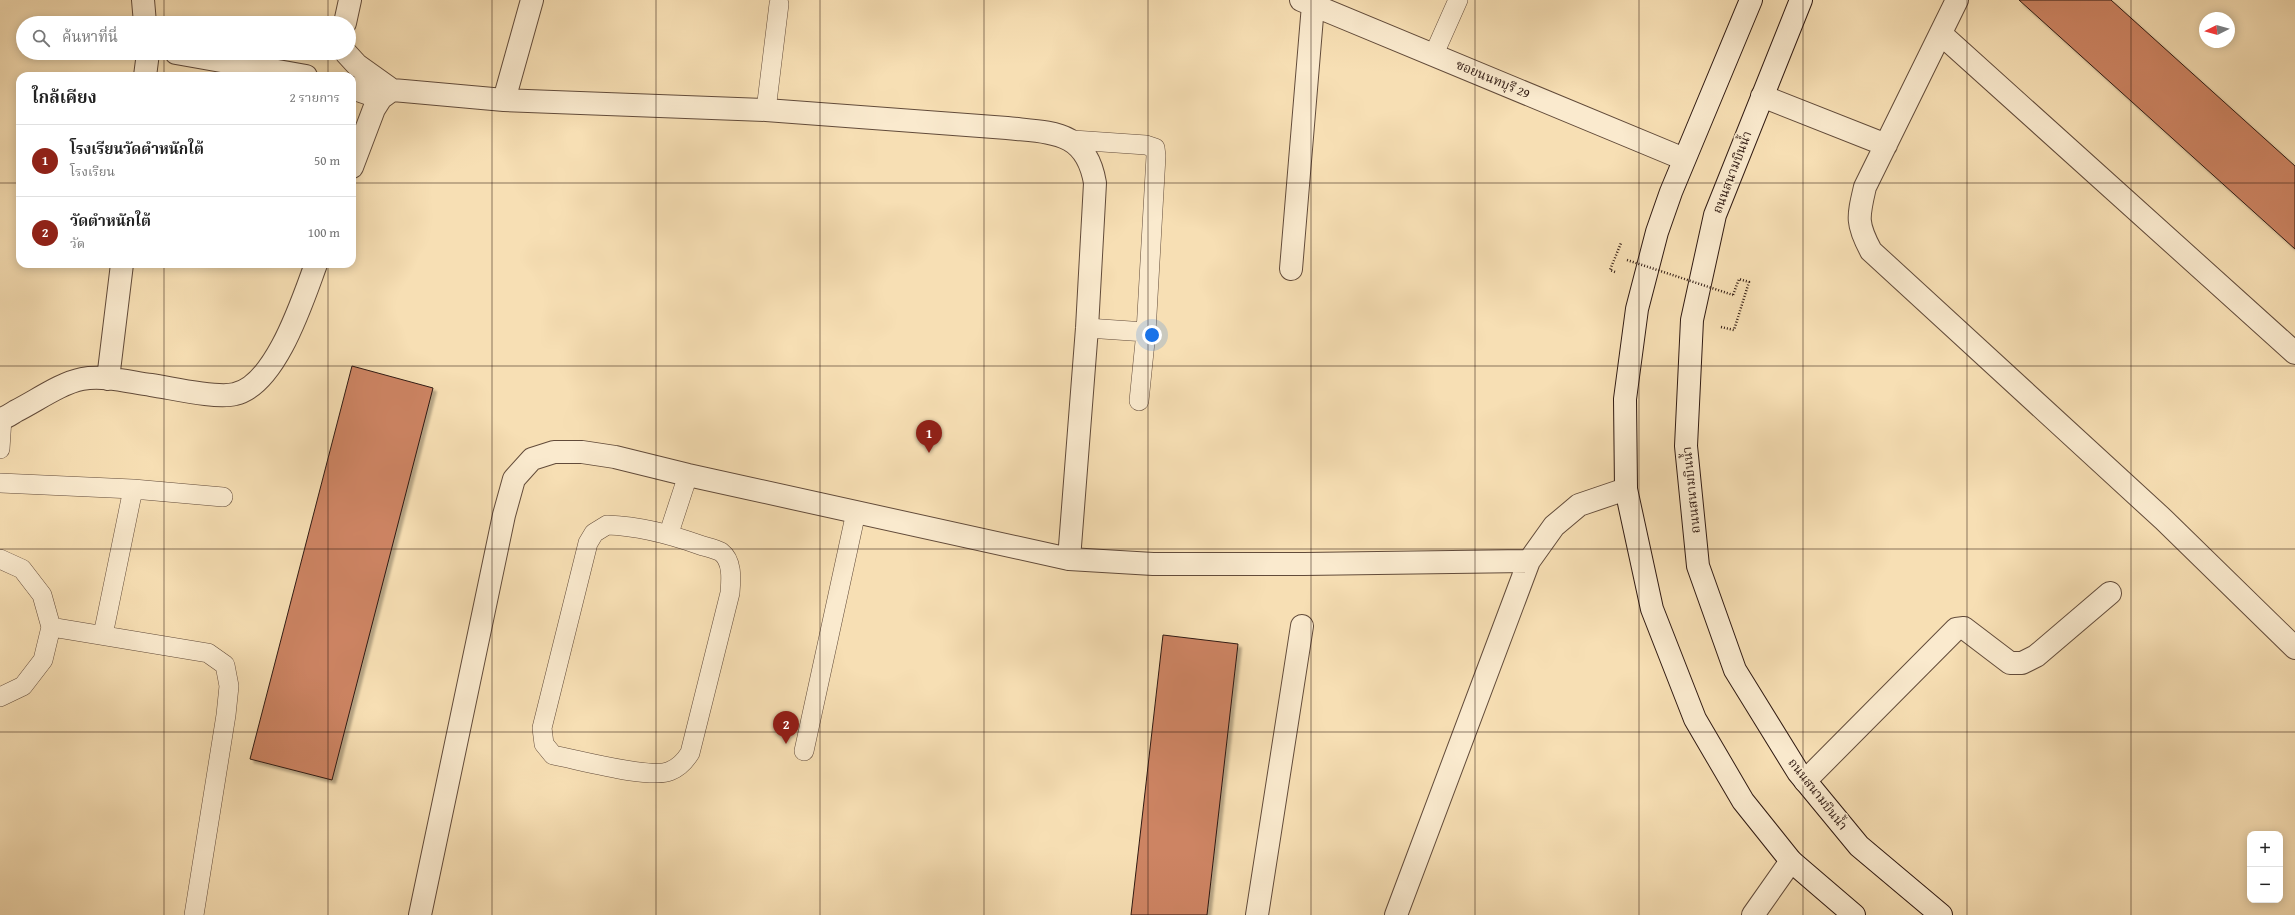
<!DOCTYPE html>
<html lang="th">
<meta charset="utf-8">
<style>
:root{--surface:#fff;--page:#f2f2f2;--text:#222;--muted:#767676;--line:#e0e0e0;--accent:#8f2418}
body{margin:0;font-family:"Gentium Book Plus","Noto Serif Thai",serif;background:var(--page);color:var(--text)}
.controls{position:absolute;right:12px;bottom:12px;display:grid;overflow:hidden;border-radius:8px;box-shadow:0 2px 10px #0003}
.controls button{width:36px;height:36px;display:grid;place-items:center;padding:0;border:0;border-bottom:1px solid var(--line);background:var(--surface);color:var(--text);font:20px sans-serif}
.compass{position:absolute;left:2199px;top:12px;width:36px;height:36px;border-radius:50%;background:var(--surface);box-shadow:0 2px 10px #0003;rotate:265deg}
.you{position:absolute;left:1152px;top:335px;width:14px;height:14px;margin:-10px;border:3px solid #fff;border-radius:50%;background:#1a73e8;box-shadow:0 0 0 6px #1a73e833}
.badge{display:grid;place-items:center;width:26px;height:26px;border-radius:50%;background:var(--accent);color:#fff;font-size:13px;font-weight:700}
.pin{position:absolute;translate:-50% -33px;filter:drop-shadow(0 1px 2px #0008)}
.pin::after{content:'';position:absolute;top:21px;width:14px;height:12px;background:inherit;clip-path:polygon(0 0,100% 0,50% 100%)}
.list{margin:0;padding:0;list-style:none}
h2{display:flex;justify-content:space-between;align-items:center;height:52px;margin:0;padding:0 16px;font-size:17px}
h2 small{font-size:13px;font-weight:400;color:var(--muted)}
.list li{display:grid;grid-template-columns:26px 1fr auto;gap:12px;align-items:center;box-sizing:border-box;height:72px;padding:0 16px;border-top:1px solid var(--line)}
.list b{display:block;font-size:15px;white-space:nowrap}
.list p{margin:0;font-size:13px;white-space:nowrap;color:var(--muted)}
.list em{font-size:13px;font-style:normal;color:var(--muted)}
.icon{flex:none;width:22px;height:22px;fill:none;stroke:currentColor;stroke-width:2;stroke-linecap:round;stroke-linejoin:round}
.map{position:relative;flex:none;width:2295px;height:915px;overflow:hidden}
.search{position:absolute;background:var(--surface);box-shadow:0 2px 10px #0003;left:16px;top:16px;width:340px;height:44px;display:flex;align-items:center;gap:10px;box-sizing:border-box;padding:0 14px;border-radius:22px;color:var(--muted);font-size:15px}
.panel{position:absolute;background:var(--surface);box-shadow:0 2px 10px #0003;left:16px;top:72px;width:340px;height:196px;border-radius:12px}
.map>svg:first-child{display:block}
</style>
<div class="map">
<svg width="2295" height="915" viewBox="0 0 2295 915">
<defs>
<filter id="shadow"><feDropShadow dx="3.5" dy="3.5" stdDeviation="1" flood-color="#0004"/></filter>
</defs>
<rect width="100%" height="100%" fill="#f7dfb4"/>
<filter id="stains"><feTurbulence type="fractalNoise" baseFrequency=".005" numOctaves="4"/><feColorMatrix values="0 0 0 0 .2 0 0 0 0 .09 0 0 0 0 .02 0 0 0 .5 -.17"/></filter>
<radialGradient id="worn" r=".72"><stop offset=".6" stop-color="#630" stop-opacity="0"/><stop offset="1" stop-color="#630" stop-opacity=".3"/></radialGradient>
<path fill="#cd8463" stroke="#301a12" filter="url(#shadow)" d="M 2019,0 L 2111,0 L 2295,166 L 2295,249 Z
M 352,366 L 433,388 L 332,780 L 250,759 Z
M 1163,635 L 1238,644 L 1207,915 L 1131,915 Z"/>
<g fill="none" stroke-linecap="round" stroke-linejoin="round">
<defs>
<path id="service" d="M 1434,54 L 1458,0
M 766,110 L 779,4
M 1073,140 L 1146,145 L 1155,148 L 1156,156 L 1146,332 L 1087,328
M 1139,401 L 1146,332
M 0,449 L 2,418
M 0,483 L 133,489 L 103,635
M 133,489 L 223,497
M 607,525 C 640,526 669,534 700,545 C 706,547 715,549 721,552 C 733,561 731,580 730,593 L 690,753 C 685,761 680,767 670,771 C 651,780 576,759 553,755 L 544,744 L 542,728 L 588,543 L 594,533 Z
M 669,533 L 688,475
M 0,559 L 22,569 L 42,595 L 51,627 L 43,660 L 23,686 L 0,697
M 51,627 L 208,653 L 225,665 L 229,686 L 226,715 L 194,915
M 804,751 L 856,512"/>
<path id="minor" d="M 143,0 L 145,23
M 1301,0 L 1684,159
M 1957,0 L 1865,187 C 1858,217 1856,223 1871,251 L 2164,520 L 2295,648
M 345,23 L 350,0
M 1941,34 L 2295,353
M 176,53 L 306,76
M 346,53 L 357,65 L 392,90
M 145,76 L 148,53
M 352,88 L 381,98 L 392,90 L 404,91 L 504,100 L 766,110 L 1007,128 C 1052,133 1086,130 1095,183 L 1087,328 L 1069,559
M 1762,96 L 1886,145
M 504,100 L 532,0
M 352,167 L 374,109 L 381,98
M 1291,269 L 1313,5
M 108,379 L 122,264
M 0,419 C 6,418 11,414 16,411 C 36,401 61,383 82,379 C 104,375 129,382 151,385 C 172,388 216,399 235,394 C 276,385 303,299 316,264
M 1805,781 L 1956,629 L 1964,628 L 2010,663 L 2022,663 L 2036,656 L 2110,593
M 420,915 L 504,515 L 514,479 L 532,459 L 554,452 L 582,452 L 615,457 L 688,475 L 1069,559 L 1153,564 L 1304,564 L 1529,561
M 1257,915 L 1302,626
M 1396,915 L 1529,561 L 1554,526 L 1579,505 L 1626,489
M 1753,915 L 1791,861"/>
<path id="secondary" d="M 1751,0 L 1671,192 L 1657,232 L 1637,309 L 1625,399 L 1626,489 L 1652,609 L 1695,719 L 1743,801 L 1791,861 L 1854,915
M 1801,0 L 1715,215 L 1692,320 L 1686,446 L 1698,566 L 1735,670 L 1798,772 L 1859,846 L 1941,915"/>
</defs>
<use href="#service" stroke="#624b3a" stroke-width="20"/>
<use href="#minor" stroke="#624b3a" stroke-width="24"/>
<use href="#secondary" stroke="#301a12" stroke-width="24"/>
<path stroke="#301a12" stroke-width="2.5" stroke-dasharray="1 2" stroke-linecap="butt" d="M 1615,272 L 1610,270 L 1621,243
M 1721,327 L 1734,330 L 1749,282 L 1739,279 L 1733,295"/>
<use href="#service" stroke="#faeace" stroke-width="19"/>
<use href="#minor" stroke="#faeace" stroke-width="22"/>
<use href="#secondary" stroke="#faeace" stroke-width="22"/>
<path stroke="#301a12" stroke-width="2.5" stroke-dasharray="1 2" stroke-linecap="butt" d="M 1627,260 L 1733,295"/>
</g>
<path fill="none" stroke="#301a12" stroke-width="1" stroke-opacity="0.55" d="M 164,0 L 164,23M 328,0 L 328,23M 492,0 L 492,915M 656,0 L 656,915M 820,0 L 820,915M 984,0 L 984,915M 1148,0 L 1148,915M 1311,0 L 1311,915M 1475,0 L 1475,915M 1639,0 L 1639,915M 1803,0 L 1803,915M 1967,0 L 1967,915M 2131,0 L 2131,915M 164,53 L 164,76M 328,53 L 328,76M 0,183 L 20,183M 352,183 L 2295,183M 164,264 L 164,915M 328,264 L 328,915M 0,366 L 2295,366M 0,549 L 2295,549M 0,732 L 2295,732"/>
<g text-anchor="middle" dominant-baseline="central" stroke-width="3.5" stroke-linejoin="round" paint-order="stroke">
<g font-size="13" fill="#301a12" stroke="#faeace">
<text transform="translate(1493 79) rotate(23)">ซอยนนทบุรี 29</text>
<text transform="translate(1732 172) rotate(-69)">ถนนสนามบินน้ำ</text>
<text transform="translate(1691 490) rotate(-96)">ถนนสนามบินน้ำ</text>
<text transform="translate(1818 794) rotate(52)">ถนนสนามบินน้ำ</text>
</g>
</g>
<rect width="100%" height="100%" filter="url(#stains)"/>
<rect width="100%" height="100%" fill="url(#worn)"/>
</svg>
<div class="controls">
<button>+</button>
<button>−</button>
</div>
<svg class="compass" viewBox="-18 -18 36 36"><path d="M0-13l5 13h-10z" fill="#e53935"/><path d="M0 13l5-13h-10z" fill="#767676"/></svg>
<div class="you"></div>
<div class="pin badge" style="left:929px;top:453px">1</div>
<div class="pin badge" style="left:786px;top:744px">2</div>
<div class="search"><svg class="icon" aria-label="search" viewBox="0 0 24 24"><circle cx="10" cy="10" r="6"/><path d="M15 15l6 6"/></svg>ค้นหาที่นี่</div>
<section class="panel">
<h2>ใกล้เคียง<small>2 รายการ</small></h2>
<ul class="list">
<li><span class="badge">1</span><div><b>โรงเรียนวัดตำหนักใต้</b><p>โรงเรียน</p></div><em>50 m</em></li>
<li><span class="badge">2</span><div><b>วัดตำหนักใต้</b><p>วัด</p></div><em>100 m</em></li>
</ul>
</section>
</div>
